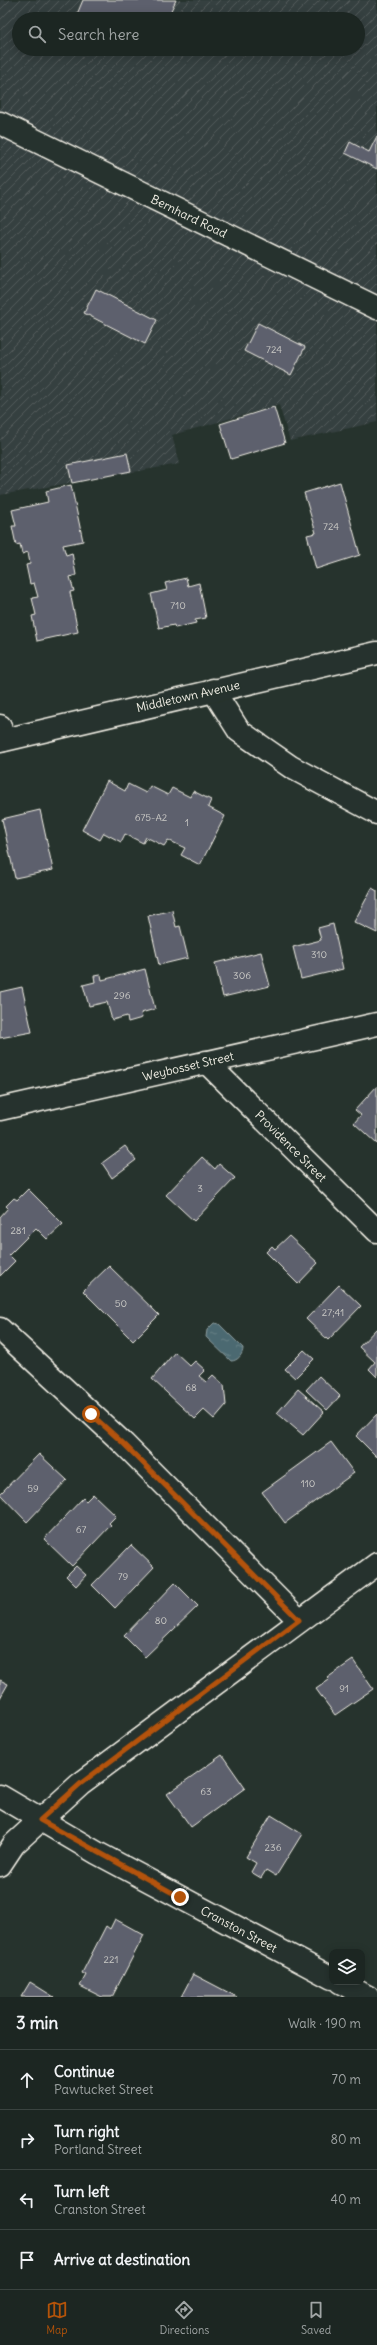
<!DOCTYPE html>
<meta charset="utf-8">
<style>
:root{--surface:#1c2622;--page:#252e2a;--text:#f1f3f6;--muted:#a0a5a5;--line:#3a4340;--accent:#b45309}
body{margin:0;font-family:Delius,sans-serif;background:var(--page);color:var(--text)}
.controls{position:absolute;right:12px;bottom:12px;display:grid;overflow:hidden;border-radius:8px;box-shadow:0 2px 10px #0003}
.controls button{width:36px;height:36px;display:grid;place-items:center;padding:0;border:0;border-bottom:1px solid var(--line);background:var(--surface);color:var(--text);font:20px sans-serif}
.stop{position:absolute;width:12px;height:12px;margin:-9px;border:3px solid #b45309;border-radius:50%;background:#fff}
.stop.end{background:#b45309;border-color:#fff;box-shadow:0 1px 4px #0008}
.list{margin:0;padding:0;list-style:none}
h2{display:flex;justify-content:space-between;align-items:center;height:52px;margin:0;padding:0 16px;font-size:17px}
h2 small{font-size:13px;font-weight:400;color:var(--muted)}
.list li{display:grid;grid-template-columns:26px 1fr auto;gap:12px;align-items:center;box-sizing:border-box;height:60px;padding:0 16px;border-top:1px solid var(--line)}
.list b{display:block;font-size:15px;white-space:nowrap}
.list p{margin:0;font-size:13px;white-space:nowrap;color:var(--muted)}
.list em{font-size:13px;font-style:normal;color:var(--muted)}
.icon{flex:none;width:22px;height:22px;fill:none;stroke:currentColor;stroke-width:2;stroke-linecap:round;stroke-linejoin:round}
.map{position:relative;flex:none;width:377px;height:1997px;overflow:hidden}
.search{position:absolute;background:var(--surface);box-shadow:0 2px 10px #0003;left:12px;right:12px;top:12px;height:44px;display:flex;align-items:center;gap:10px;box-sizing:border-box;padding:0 14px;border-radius:22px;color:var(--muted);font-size:15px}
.sheet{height:292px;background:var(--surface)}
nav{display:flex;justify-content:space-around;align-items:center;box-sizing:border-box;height:56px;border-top:1px solid var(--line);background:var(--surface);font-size:11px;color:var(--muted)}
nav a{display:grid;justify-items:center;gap:2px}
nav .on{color:var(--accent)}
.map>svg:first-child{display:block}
</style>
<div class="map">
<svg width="377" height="1997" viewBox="0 0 377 1997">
<defs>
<pattern id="industrial-furrows" width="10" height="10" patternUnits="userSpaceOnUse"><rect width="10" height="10" fill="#364040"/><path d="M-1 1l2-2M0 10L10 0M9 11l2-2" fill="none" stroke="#545c5c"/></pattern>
<pattern id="water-ripples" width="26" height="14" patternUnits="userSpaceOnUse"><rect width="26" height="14" fill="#4b6971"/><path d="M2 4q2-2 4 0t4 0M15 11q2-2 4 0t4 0" fill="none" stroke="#667f85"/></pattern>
</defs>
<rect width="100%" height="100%" fill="#26332d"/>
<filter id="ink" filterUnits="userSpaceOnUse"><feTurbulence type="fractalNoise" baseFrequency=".025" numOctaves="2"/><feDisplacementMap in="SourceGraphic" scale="8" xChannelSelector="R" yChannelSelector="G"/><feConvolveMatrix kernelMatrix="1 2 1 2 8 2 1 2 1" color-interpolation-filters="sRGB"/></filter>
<g filter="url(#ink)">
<path fill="url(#industrial-furrows)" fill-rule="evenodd" d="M 0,0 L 377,0 L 377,422 L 290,441 L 279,405 L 172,435 L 179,464 L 0,495 ZM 19,19 L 358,19 L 358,49 L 19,49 Z"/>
<path fill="url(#water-ripples)" stroke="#8f9fa1" d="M 214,1323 L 219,1324 L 243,1348 C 243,1354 238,1361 231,1361 L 206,1337 L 207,1330 Z"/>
<path fill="#5d606d" stroke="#f4f1e8" d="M 83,0 L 176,0 L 167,19 L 75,19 Z
M 135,49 L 145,49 L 143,53 Z
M 377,136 L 377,169 L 345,153 L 350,142 L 369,152 Z
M 96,289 L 157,320 L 145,344 L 84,313 Z
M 258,323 L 305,347 L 291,375 L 244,351 Z
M 274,407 L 285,443 L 231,459 L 220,424 Z
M 127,453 L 131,471 L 72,483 L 68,465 Z
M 340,482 L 360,555 L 316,569 L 307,535 L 316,533 L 304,493 Z
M 71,485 L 83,541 L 63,545 L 66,555 L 72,553 L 76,575 L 70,577 L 74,591 L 70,592 L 78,632 L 37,641 L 32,616 L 36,615 L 32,598 L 38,597 L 34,583 L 30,584 L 26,565 L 30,564 L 28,552 L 22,554 L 20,544 L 16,545 L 12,526 L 16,526 L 12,510 L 48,502 L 46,491 Z
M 186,578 L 188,586 L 199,583 L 206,618 L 195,620 L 196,623 L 175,628 L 174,625 L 159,628 L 151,594 L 167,590 L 165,583 Z
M 107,781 L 125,791 L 128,784 L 146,793 L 150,786 L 168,795 L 172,788 L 190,797 L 193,791 L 211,800 L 208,807 L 225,816 L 200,865 L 181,855 L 185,848 L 168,840 L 164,846 L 146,837 L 143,843 L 125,834 L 121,842 L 104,833 L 100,840 L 82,830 Z
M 40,810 L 53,870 L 15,878 L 2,819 Z
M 372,888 L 377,891 L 377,933 L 354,922 Z
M 172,910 L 176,927 L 180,926 L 188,958 L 159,965 L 148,916 Z
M 333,924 L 343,969 L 301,979 L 293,947 L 321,940 L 318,928 Z
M 261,952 L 270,986 L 223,997 L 215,963 Z
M 145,969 L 155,1009 L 141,1013 L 142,1018 L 128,1022 L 127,1016 L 112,1020 L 107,1002 L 89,1006 L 83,985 L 95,982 L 94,976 L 101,975 L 102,980 Z
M 22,987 L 32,1032 L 0,1038 L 0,992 Z
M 377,1086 L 377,1144 L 354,1123 L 361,1115 L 355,1110 Z
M 125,1146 L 136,1160 L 112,1178 L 102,1163 Z
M 202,1157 L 215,1169 L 219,1164 L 235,1178 L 194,1221 L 166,1195 Z
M 28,1189 L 63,1224 L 47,1239 L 36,1228 L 9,1255 L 15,1261 L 0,1276 L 0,1217 L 8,1208 L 6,1206 L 14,1198 L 17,1200 Z
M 289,1236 L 318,1263 L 298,1284 L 266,1252 L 272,1246 L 275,1249 Z
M 109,1266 L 159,1315 L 133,1341 L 83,1291 Z
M 339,1285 L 361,1306 L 328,1340 L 306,1319 Z
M 377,1328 L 377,1377 L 369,1369 L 375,1362 L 359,1347 Z
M 304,1350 L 314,1359 L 295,1378 L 285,1369 Z
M 175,1352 L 190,1366 L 195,1361 L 205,1370 L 199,1376 L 206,1382 L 213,1375 L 224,1385 L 226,1405 L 214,1419 L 204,1410 L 195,1419 L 152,1379 Z
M 319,1376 L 340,1396 L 327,1410 L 306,1390 Z
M 298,1389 L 324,1412 L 303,1435 L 277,1413 Z
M 377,1414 L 377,1457 L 356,1436 Z
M 331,1442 L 354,1473 L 285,1523 L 262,1492 Z
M 39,1454 L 67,1480 L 27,1522 L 0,1494 Z
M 93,1494 L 116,1516 L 109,1523 L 111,1525 L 72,1566 L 44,1539 L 83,1498 L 86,1501 Z
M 131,1545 L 154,1567 L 115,1608 L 92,1585 Z
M 76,1566 L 86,1575 L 76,1586 L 66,1576 Z
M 175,1583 L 198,1606 L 145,1657 L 124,1636 Z
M 353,1660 L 373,1689 L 335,1715 L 316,1689 L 329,1680 L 327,1678 Z
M 0,1680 L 8,1684 L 0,1698 Z
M 222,1755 L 245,1788 L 191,1827 L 167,1794 Z
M 271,1815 L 302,1834 L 276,1876 L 266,1870 L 261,1878 L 251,1872 L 256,1863 L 246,1857 Z
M 115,1919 L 144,1935 L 112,1997 L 102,1997 L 80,1986 L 86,1975 L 82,1973 L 106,1926 L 110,1929 Z
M 193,1974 L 237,1997 L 181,1997 Z
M 30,1982 L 54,1997 L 21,1997 Z"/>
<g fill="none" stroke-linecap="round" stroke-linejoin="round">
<defs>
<path id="minor" d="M 0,123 L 377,308
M 213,690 L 239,731 L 291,767 L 377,813
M 0,726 L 3,740
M 206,1062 L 377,1231
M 0,1109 L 377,1024
M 0,1329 L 124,1444 L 299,1620
M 0,1796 L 97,1853 L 332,1978
M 0,1865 L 14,1844 L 80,1784 L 377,1564
M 340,1982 L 368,1997"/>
<path id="primary" d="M 0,741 L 377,653"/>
</defs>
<use href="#minor" stroke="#f4f1e8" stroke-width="25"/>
<use href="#primary" stroke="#f4f1e8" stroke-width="25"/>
<use href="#minor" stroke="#26332d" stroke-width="22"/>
<use href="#primary" stroke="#26332d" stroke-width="22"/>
</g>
</g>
<g fill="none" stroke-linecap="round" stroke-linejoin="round" filter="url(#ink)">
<path stroke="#b45309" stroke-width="5" d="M 91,1414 L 124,1444 L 299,1620 L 80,1784 L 40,1820 L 180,1897"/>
</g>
<g text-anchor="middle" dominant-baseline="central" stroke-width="3" stroke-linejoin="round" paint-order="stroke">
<g font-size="10" fill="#cecdc9">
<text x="274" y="349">724</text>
<text x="331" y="526">724</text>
<text x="178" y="605">710</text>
<text x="151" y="817">675-A2</text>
<text x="187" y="822">1</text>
<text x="319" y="954">310</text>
<text x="242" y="975">306</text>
<text x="122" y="995">296</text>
<text x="200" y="1188">3</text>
<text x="18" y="1230">281</text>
<text x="121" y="1303">50</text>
<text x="333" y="1312">27;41</text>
<text x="191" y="1387">68</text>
<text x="308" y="1483">110</text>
<text x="33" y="1488">59</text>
<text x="81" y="1529">67</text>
<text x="123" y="1576">79</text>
<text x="161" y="1620">80</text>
<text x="344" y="1688">91</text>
<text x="206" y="1791">63</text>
<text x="273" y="1847">236</text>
<text x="111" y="1959">221</text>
</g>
<g font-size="12" fill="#f4f1e8" stroke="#26332d">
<text transform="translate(189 216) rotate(26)">Bernhard Road</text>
<text transform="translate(188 696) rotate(-13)">Middletown Avenue</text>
<text transform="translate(188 1066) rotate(-13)">Weybosset Street</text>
<text transform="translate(291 1146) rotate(45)">Providence Street</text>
<text transform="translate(239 1929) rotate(28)">Cranston Street</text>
</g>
</g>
</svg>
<div class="controls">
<button><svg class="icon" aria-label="layers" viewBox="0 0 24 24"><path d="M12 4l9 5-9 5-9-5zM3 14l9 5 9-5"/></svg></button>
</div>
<div class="stop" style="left:91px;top:1414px"></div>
<div class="stop end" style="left:180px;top:1897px"></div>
<div class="search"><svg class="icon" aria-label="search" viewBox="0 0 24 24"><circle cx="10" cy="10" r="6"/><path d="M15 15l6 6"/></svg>Search here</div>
</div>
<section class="sheet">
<h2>3 min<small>Walk · 190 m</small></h2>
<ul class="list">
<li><svg class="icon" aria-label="ahead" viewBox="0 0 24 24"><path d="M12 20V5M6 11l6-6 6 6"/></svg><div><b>Continue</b><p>Pawtucket Street</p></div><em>70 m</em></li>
<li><svg class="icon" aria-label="right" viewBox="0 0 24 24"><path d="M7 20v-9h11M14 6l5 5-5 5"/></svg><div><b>Turn right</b><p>Portland Street</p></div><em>80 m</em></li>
<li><svg class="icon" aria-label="left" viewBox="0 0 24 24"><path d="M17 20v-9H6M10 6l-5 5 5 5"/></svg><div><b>Turn left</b><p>Cranston Street</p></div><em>40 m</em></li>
<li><svg class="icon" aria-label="arrive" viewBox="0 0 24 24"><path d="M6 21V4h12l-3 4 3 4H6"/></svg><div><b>Arrive at destination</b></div></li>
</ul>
</section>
<nav>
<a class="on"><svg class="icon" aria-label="map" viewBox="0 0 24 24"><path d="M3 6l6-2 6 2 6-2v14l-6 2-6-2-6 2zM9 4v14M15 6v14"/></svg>Map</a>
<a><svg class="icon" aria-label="directions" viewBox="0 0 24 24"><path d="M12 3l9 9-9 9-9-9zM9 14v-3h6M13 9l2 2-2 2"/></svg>Directions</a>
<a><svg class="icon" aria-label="saved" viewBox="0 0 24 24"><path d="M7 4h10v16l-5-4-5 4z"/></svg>Saved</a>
</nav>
